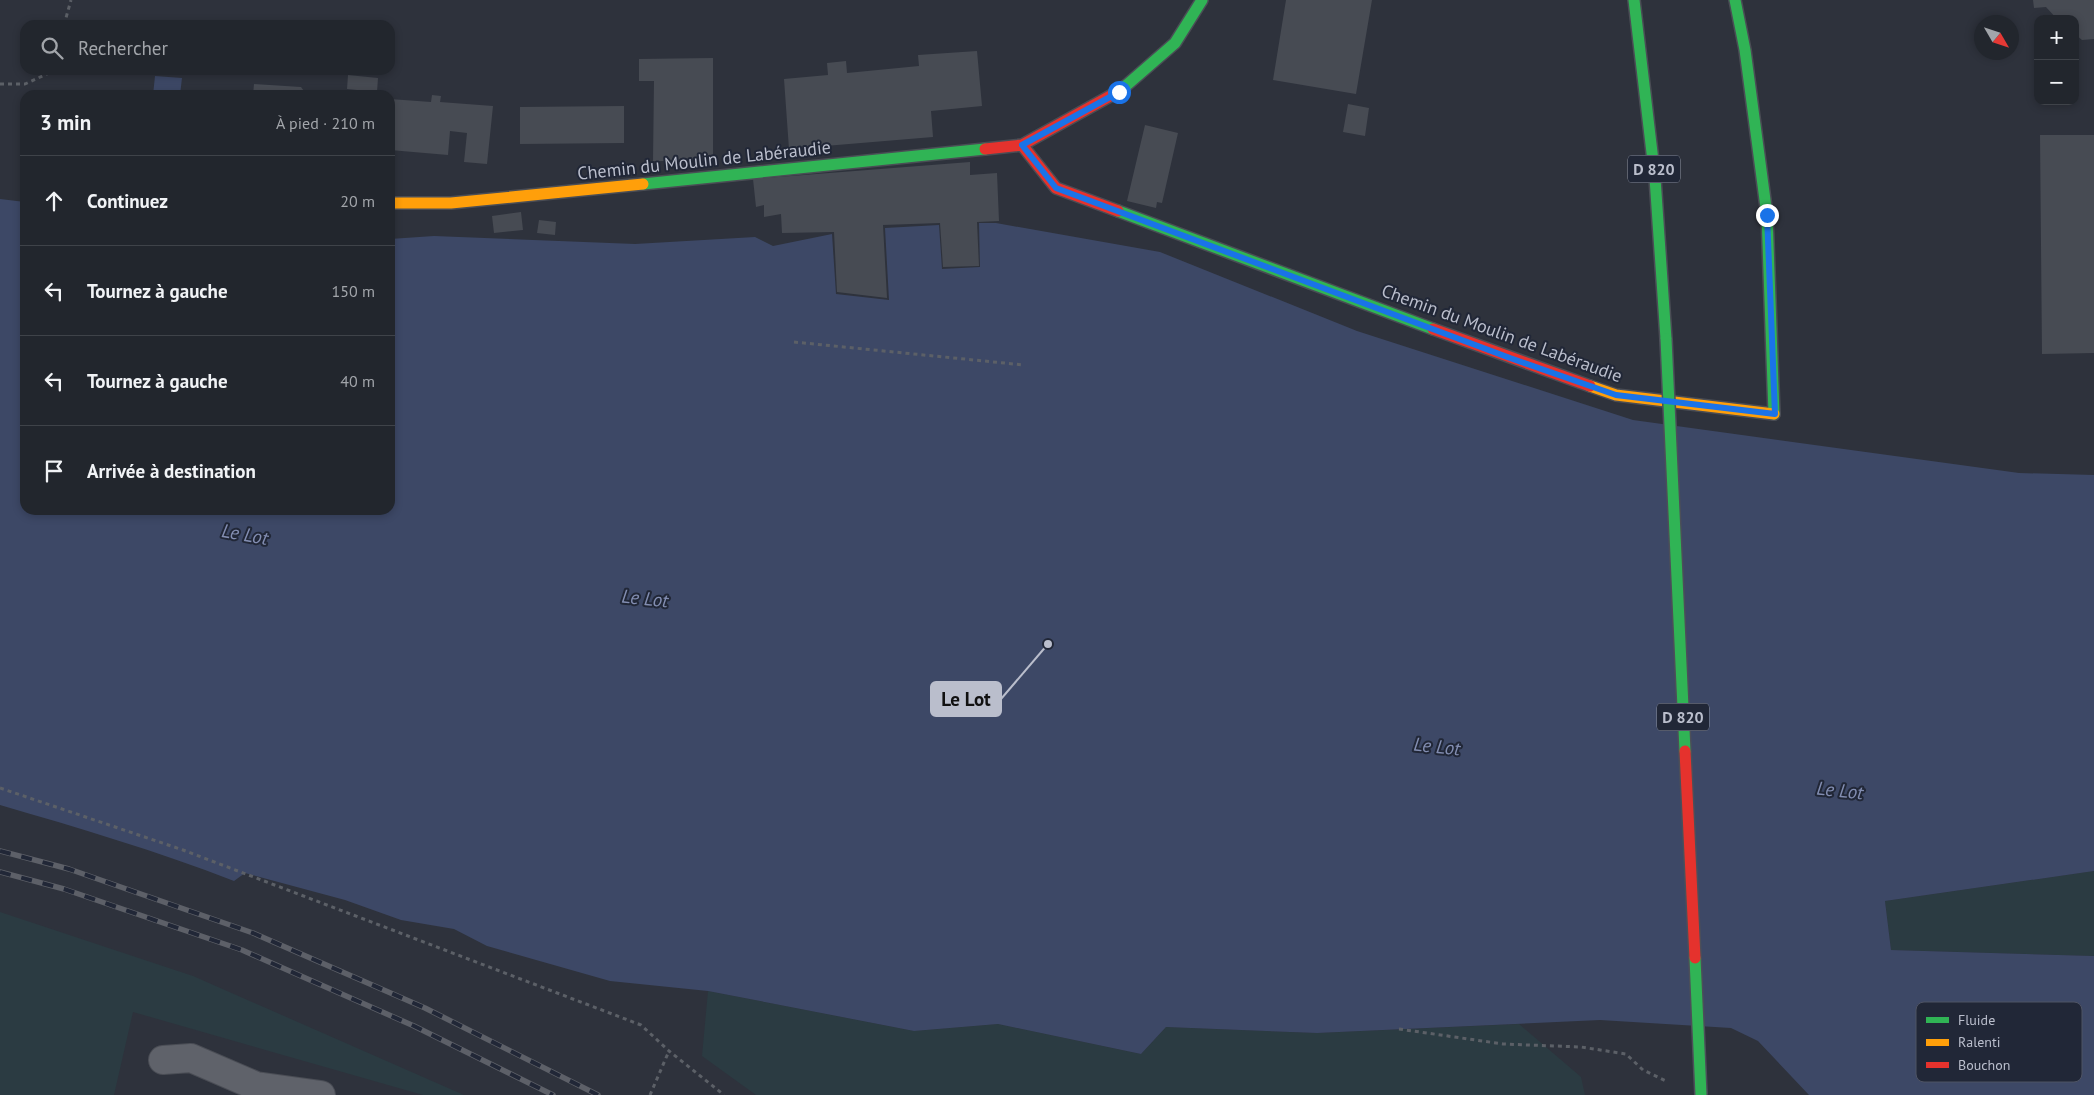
<!DOCTYPE html>
<html lang="fr">
<meta charset="utf-8">
<style>
:root{--surface:#22262d;--page:#2e3239;--text:#f1f3f6;--muted:#a2a5aa;--line:#3f4349}
body{margin:0;font-family:"PT Sans",sans-serif;background:var(--page);color:var(--text)}
.controls{position:absolute;right:15px;top:15px;display:grid;overflow:hidden;border-radius:10px;box-shadow:0 2px 8px #0003}
.controls button{width:45px;height:45px;display:grid;place-items:center;padding:0;border:0;border-bottom:1px solid var(--line);background:var(--surface);color:var(--text);font:25px sans-serif}
.compass{position:absolute;left:1974px;top:15px;width:45px;height:45px;border-radius:50%;background:var(--surface);box-shadow:0 2px 8px #0003;rotate:129deg}
.stop{position:absolute;width:15px;height:15px;margin:-11px;border:4px solid #1a73e8;border-radius:50%;background:#fff}
.stop.end{background:#1a73e8;border-color:#fff;box-shadow:0 1px 5px #0008}
.list{margin:0;padding:0;list-style:none}
h2{display:flex;justify-content:space-between;align-items:center;height:65px;margin:0;padding:0 20px;font-size:21px}
h2 small{font-size:16px;font-weight:400;color:var(--muted)}
.list li{display:grid;grid-template-columns:32px 1fr auto;gap:15px;align-items:center;box-sizing:border-box;height:90px;padding:0 20px;border-top:1px solid var(--line)}
.list b{display:block;font-size:19px;white-space:nowrap}
.list em{font-size:16px;font-style:normal;color:var(--muted)}
.icon{flex:none;width:28px;height:28px;fill:none;stroke:currentColor;stroke-width:2;stroke-linecap:round;stroke-linejoin:round}
.map{position:relative;flex:none;width:2094px;height:1095px;overflow:hidden}
.search{position:absolute;background:var(--surface);box-shadow:0 2px 8px #0003;left:20px;top:20px;width:375px;height:55px;display:flex;align-items:center;gap:12px;box-sizing:border-box;padding:0 18px;border-radius:15px;color:var(--muted);font-size:19px}
.panel{position:absolute;background:var(--surface);box-shadow:0 2px 8px #0003;left:20px;top:90px;width:375px;height:425px;border-radius:15px}
.map>svg:first-child{display:block}
</style>
<div class="map">
<svg width="2094" height="1095" viewBox="0 0 2094 1095">
<rect width="100%" height="100%" fill="#2e323c"/>
<path fill="#2b3b42" d="M 2094,871 L 2094,956 L 1891,950 L 1885,901 Z
M 0,912 L 193,976 L 464,1095 L 423,1095 L 133,1012 L 114,1095 L 0,1095 Z
M 708,991 L 914,1031 L 998,1024 L 1141,1054 L 1166,1027 L 1317,1033 L 1519,1024 L 1581,1077 L 1585,1095 L 756,1095 L 702,1056 Z"/>
<path fill="#3d4866" d="M 155,76 L 182,78 L 180,95 L 153,95 Z
M 0,199 L 25,202 L 25,510 L 390,510 L 390,239 L 434,236 L 635,244 L 755,237 L 773,246 L 832,234 L 836,294 L 889,300 L 885,228 L 939,225 L 942,269 L 980,267 L 979,223 L 996,223 L 1160,252 L 1357,331 L 1633,420 L 2019,473 L 2094,475 L 2094,871 L 1885,901 L 1891,950 L 2094,956 L 2094,1095 L 1809,1095 L 1758,1041 L 1731,1028 L 1600,1020 L 1317,1033 L 1166,1027 L 1141,1054 L 998,1024 L 914,1031 L 708,991 L 610,981 L 487,946 L 454,929 L 401,920 L 345,900 L 245,873 L 234,881 C 157,851 79,828 0,805 Z"/>
<path fill="#474b53" d="M 1286,0 L 1372,0 L 1356,94 L 1273,80 Z
M 2033,0 L 2094,0 L 2094,39 L 2082,40 L 2075,34 L 2075,19 L 2057,19 L 2046,7 L 2034,8 Z
M 977,51 L 982,106 L 931,111 L 933,137 L 789,149 L 784,79 L 828,75 L 827,63 L 846,61 L 847,73 L 919,66 L 918,55 Z
M 713,58 L 713,161 L 653,161 L 654,81 L 639,81 L 639,59 Z
M 348,75 L 378,78 L 377,92 L 347,89 Z
M 254,84 L 301,87 L 304,91 L 328,95 L 253,95 Z
M 432,95 L 441,96 L 440,102 L 493,106 L 487,164 L 464,162 L 467,133 L 450,131 L 448,155 L 390,150 L 390,99 L 431,102 Z
M 1348,104 L 1369,108 L 1365,136 L 1343,132 Z
M 624,106 L 624,143 L 520,144 L 520,107 Z
M 1145,125 L 1178,133 L 1162,203 L 1157,202 L 1156,208 L 1127,201 Z
M 2040,135 L 2094,135 L 2094,353 L 2042,354 Z
M 970,162 L 970,175 L 997,173 L 999,221 L 977,222 L 979,266 L 943,267 L 940,223 L 883,225 L 887,298 L 837,292 L 834,232 L 782,233 L 781,214 L 764,217 L 764,205 L 756,207 L 753,179 Z
M 521,212 L 523,230 L 494,233 L 492,216 Z
M 539,220 L 556,222 L 555,235 L 537,233 Z"/>
<g fill="none" stroke-linecap="round" stroke-linejoin="round">
<defs>
<path id="street" d="M 163,1060 L 191,1058 L 256,1086 L 321,1095"/>
<path id="fast" d="M 1634,0 L 1655,178 L 1666,339
M 1735,0 L 1745,50 L 1767,215 L 1774,414
M 1121,90 L 1175,43 L 1202,0
M 643,184 L 985,149
M 1118,211 L 1433,329"/>
<path id="slow" d="M 390,203 L 451,203 L 643,184
M 1590,386 L 1616,395 L 1774,414"/>
<path id="jam" d="M 1022,145 L 1056,188 L 1118,211
M 985,149 L 1022,145 L 1121,90
M 1433,329 L 1590,386"/>
</defs>
<use href="#street" stroke="#4a4d55" stroke-width="30"/>
<use href="#fast" stroke="#4a4d55" stroke-width="14"/>
<use href="#slow" stroke="#4a4d55" stroke-width="14"/>
<use href="#jam" stroke="#4a4d55" stroke-width="14"/>
<path stroke="#5c6067" stroke-width="3" stroke-dasharray="4 4" stroke-linecap="butt" d="M 64,25 L 71,0
M 0,84 L 25,84 L 49,73 L 50,70
M 794,342 L 1024,365
M 0,788 L 183,850 L 641,1025 L 669,1051 L 724,1095
M 1399,1029 L 1503,1044 L 1581,1047 L 1626,1054 L 1643,1070 L 1668,1082
M 650,1095 L 669,1051"/>
<use href="#street" stroke="#5f626a" stroke-width="28"/>
<use href="#fast" stroke="#30b455" stroke-width="11"/>
<use href="#slow" stroke="#ff9f0a" stroke-width="11"/>
<use href="#jam" stroke="#e5322d" stroke-width="11"/>
<defs>
<path id="rail" d="M 0,851 L 69,869 L 253,933 L 425,1008 L 598,1095
M 0,872 L 64,889 L 242,950 L 414,1026 L 553,1095"/>
</defs>
<use href="#rail" stroke="#5d6068" stroke-width="5.5"/>
<use href="#rail" stroke="#212737" stroke-width="4" stroke-dasharray="11" stroke-linecap="butt"/>
<defs>
<path id="fast-bridge" d="M 1666,339 L 1685,751
M 1695,958 L 1701,1095"/>
<path id="jam-bridge" d="M 1685,751 L 1695,958"/>
</defs>
<use href="#fast-bridge" stroke="#4c4f59" stroke-width="14" stroke-linecap="butt"/>
<use href="#jam-bridge" stroke="#4c4f59" stroke-width="14" stroke-linecap="butt"/>
<use href="#fast-bridge" stroke="#30b455" stroke-width="11"/>
<use href="#jam-bridge" stroke="#e5322d" stroke-width="11"/>
</g>
<g fill="none" stroke-linecap="round" stroke-linejoin="round">
<path stroke="#1a73e8" stroke-width="6" d="M 1119,92 L 1022,145 L 1056,188 L 1510,358 L 1616,395 L 1775,414 L 1767,215"/>
</g>
<g text-anchor="middle" dominant-baseline="central" stroke-width="4" stroke-linejoin="round" paint-order="stroke">
<g fill="#212737" stroke="#8c919f" stroke-width="1">
<rect x="1628" y="155.5" width="52" height="27" rx="4"/>
<rect x="1657" y="703.5" width="52" height="27" rx="4"/>
</g>
<g font-size="16" font-weight="bold" fill="#babecc">
<text x="1654" y="169">D 820</text>
<text x="1683" y="717">D 820</text>
</g>
<g font-size="18" fill="#babecc" stroke="#212737">
<text transform="translate(704 160) rotate(-6)">Chemin du Moulin de Labéraudie</text>
<text transform="translate(1502 333) rotate(20)">Chemin du Moulin de Labéraudie</text>
</g>
<g font-size="19" font-style="italic" fill="#838eb2" stroke="#212737">
<text transform="translate(245 534) rotate(10)">Le Lot</text>
<text transform="translate(645 598) rotate(6)">Le Lot</text>
<text transform="translate(1437 746) rotate(6)">Le Lot</text>
<text transform="translate(1840 790) rotate(6)">Le Lot</text>
</g>
</g>
<rect x="1916" y="1002" width="166" height="80" rx="8" fill="#212737" stroke="#4f5464" stroke-width="1"/>
<rect x="1926" y="1017" width="23" height="6" fill="#30b455"/>
<rect x="1926" y="1039" width="23" height="7" fill="#ff9f0a"/>
<rect x="1926" y="1062" width="23" height="6" fill="#e5322d"/>
<g font-size="14" fill="#babecc">
<text x="1958" y="1025">Fluide</text>
<text x="1958" y="1047">Ralenti</text>
<text x="1958" y="1070">Bouchon</text>
</g>
<path fill="none" stroke="#babecc" stroke-width="2" d="M1048 644L1001 699"/>
<circle fill="#babecc" stroke="#212737" stroke-width="2" cx="1048" cy="644" r="5"/>
<rect fill="#babecc" stroke="#babecc" stroke-width="2" x="931" y="682" width="70" height="34" rx="5"/>
<g font-size="19" text-anchor="middle" font-weight="bold" fill="#111">
<text x="966" y="706">Le Lot</text>
</g>
</svg>
<div class="controls">
<button>+</button>
<button>−</button>
</div>
<svg class="compass" viewBox="-18 -18 36 36"><path d="M0-13l5 13h-10z" fill="#e53935"/><path d="M0 13l5-13h-10z" fill="#a2a5aa"/></svg>
<div class="stop" style="left:1119px;top:92px"></div>
<div class="stop end" style="left:1767px;top:215px"></div>
<div class="search"><svg class="icon" aria-label="search" viewBox="0 0 24 24"><circle cx="10" cy="10" r="6"/><path d="M15 15l6 6"/></svg>Rechercher</div>
<section class="panel">
<h2>3 min<small>À pied · 210 m</small></h2>
<ul class="list">
<li><svg class="icon" aria-label="ahead" viewBox="0 0 24 24"><path d="M12 20V5M6 11l6-6 6 6"/></svg><div><b>Continuez</b></div><em>20 m</em></li>
<li><svg class="icon" aria-label="left" viewBox="0 0 24 24"><path d="M17 20v-9H6M10 6l-5 5 5 5"/></svg><div><b>Tournez à gauche</b></div><em>150 m</em></li>
<li><svg class="icon" aria-label="left" viewBox="0 0 24 24"><path d="M17 20v-9H6M10 6l-5 5 5 5"/></svg><div><b>Tournez à gauche</b></div><em>40 m</em></li>
<li><svg class="icon" aria-label="arrive" viewBox="0 0 24 24"><path d="M6 21V4h12l-3 4 3 4H6"/></svg><div><b>Arrivée à destination</b></div></li>
</ul>
</section>
</div>
